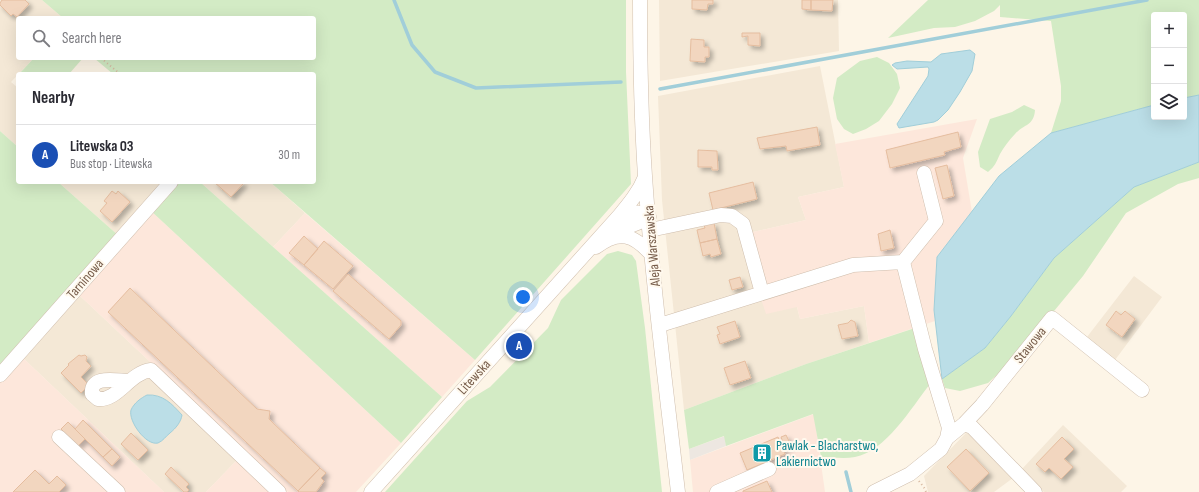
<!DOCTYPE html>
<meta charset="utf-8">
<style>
:root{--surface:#fff;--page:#f2f2f3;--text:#2b2b33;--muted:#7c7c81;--line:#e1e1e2;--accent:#0f766e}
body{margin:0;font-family:"Sofia Sans Condensed",sans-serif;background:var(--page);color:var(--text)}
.controls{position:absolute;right:12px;top:12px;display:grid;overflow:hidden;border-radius:4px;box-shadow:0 4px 16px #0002}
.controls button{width:36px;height:36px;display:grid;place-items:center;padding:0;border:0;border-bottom:1px solid var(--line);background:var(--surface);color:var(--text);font:20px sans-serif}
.you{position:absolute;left:523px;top:297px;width:14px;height:14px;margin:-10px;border:3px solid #fff;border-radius:50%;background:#1a73e8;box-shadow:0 0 0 6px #1a73e833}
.badge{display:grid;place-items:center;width:26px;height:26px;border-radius:50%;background:var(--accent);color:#fff;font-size:13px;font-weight:700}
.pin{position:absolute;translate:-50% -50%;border:2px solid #fff;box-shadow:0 1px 4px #0006}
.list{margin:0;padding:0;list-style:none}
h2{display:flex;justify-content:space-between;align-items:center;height:52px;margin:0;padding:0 16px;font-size:17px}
h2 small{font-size:13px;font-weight:400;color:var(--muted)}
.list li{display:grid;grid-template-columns:26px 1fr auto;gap:12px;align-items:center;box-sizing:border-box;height:60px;padding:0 16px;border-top:1px solid var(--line)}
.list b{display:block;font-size:15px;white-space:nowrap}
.list p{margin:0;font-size:13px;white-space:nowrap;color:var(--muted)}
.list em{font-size:13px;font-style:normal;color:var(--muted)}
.icon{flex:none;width:22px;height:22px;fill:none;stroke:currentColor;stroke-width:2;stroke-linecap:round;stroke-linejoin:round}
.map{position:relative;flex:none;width:1199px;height:492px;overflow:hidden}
.search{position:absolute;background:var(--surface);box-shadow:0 4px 16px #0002;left:16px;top:16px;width:300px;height:44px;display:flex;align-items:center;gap:10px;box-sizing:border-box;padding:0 14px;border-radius:4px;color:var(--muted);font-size:15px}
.panel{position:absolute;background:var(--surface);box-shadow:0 4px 16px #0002;left:16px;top:72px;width:300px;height:112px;border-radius:4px}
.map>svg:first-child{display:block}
</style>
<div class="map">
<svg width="1199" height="492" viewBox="0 0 1199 492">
<defs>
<filter id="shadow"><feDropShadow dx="3.5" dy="3.5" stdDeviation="2" flood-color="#0004"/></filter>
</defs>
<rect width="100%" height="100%" fill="#fdf5e7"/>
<path fill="#f4e8d6" d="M 0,0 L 42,0 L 63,18 L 18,18 L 18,58 L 34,58 L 11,82 L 18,88 L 18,147 L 0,131 Z
M 659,0 L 838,0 L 839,51 L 660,81 Z
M 820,66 L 844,187 L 798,197 L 806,220 L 740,235 L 797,307 L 800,319 L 864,306 L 869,343 L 806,364 L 684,410 L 662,200 L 658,96 Z
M 58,182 L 168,182 L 119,236 Z
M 200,182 L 270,182 L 305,213 L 273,247 Z
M 1134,276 L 1162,297 L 1115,360 L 1087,337 Z
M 78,294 L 163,374 L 238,459 L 206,492 L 164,492 L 22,357 Z
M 1063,425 L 1127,486 L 1121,492 L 1044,492 L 1022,469 Z
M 968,431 L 1013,478 L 994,492 L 928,492 L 924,476 Z"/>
<path fill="#fde7db" d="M 977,119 L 963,158 L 972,212 L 937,257 L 934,310 L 935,321 L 869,343 L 864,306 L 800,319 L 797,307 L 766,314 L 740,235 L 806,220 L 798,197 L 844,187 L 835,144 Z
M 150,210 L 401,443 L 356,492 L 288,492 L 78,294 Z
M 305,213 L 475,360 L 442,397 L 273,247 Z
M 22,357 L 164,492 L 0,492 L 0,381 Z
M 814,414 L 825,492 L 693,492 L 690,460 Z
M 238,459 L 273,492 L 206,492 Z"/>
<path fill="#ede7e1" d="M 725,436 L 726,446 L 690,460 L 689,449 Z"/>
<path fill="#d3ebc5" d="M 42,0 L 626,0 L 626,72 L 631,184 L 475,360 L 270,182 L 314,182 L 314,74 L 113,74 L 94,58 L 314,58 L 314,18 L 63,18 Z
M 928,0 L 1199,0 L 1199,95 L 1184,98 L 1184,15 L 1154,15 L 1154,105 L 1051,133 L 1061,101 L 1061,86 L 1051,21 L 1000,17 L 1000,5 L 994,11 L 975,21 L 955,27 L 934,28 L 888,38 Z
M 877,57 L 889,63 L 897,74 L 900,88 L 892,104 L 879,121 L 866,129 L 853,134 L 844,129 L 837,119 L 833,98 L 837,78 L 860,61 Z
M 34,58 L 83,58 L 69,74 L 19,74 Z
M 1024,105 L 1035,110 C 1034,126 1024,124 1015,134 C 1009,140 1004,147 1000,154 C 996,163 995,166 988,172 L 980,167 L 978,152 L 990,119 L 1012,112 Z
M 0,131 L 18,147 L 18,182 L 58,182 L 119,236 L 0,367 Z
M 1199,162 L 1199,178 L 1178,184 L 1126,213 L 1083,276 L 1016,357 L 988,383 L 960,391 L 945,388 L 942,379 L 985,348 L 1011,316 L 1054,258 L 1134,187 Z
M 175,182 L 200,182 L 442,397 L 401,443 L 150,210 Z
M 618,251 L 632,255 L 636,261 L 645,328 L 662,492 L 385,492 L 467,401 L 490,387 L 548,328 L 561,300 L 607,254 Z
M 915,328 L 930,384 C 912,407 885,452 855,457 C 844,459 831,457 821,457 L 813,414 L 726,446 L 724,436 L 689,449 L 684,410 L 806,364 Z"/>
<path fill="#bbdee7" stroke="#a1ced9" d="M 970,50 L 975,54 L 972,71 L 960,92 L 948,110 L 938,120 L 934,122 L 899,128 L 897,124 L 928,76 L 929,69 L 928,67 L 897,69 L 892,65 L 895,63 L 907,61 L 931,62 L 941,54 Z
M 1199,95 L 1199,162 L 1134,187 L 1054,258 L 1011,316 L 985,348 L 942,379 L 934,310 L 937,257 L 999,176 L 1051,133 L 1154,105 L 1154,117 L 1184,117 L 1184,98 Z
M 147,395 C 163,394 172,404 182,415 C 181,422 176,428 170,433 C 166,436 163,441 158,443 C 146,446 128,421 131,410 C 134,403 141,398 147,395 Z"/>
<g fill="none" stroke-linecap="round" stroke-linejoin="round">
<path stroke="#a1ced9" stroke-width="3.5" d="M 394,0 L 412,45 L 435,72 L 476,88 L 621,82
M 660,89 L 1147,0
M 846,472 L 851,492"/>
</g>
<path fill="#f2d6bf" stroke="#e5bd9f" filter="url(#shadow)" d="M 2,0 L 25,0 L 29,4 L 17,17 L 13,14 L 11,16 L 0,5 L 0,3 Z
M 692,0 L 713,0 L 713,4 L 708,4 L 707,10 L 692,9 Z
M 802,0 L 811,0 L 811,10 L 802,9 Z
M 811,0 L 833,0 L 832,11 L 811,10 Z
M 742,33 L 760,33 L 760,46 L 748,45 L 748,36 L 742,37 Z
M 691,39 L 704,40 L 704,47 L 709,47 L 709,57 L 705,57 L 705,62 L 690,61 Z
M 817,127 L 820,145 L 787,151 L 786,146 L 760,149 L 757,138 Z
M 958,132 L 961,147 L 944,152 L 945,155 L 890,168 L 886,150 Z
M 698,150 L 717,151 L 718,170 L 712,170 L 712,167 L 698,167 Z
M 947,165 L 954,196 L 943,199 L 935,168 Z
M 214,182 L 243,182 L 244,183 L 231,197 Z
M 753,182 L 757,199 L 713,210 L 709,193 Z
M 112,191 L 116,194 L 118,191 L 130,202 L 112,222 L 100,211 L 107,203 L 104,201 Z
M 714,223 L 717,239 L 700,243 L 697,230 L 705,228 L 704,225 Z
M 890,230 L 894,248 L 881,251 L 878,234 Z
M 304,236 L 318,249 L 304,265 L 289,253 Z
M 717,239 L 721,254 L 711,257 L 710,254 L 703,256 L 700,243 Z
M 324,241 L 353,266 L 333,289 L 304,265 Z
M 348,274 L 401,321 L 401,325 L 389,339 L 333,291 Z
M 740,277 L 743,287 L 732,290 L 729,280 Z
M 130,288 L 257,409 L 270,411 L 269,419 L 320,468 L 298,491 L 108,312 Z
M 1116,311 L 1121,315 L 1125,311 L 1135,319 L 1122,337 L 1106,325 Z
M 851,320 L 855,322 L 858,336 L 842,339 L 838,325 L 848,323 Z
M 735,321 L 740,337 L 720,344 L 717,335 L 720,334 L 717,327 Z
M 79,355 L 81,356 L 85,355 L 87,357 L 86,361 L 91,366 L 81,377 L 89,385 L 81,393 L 61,373 L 69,365 L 68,364 Z
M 745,361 L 751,378 L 730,385 L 724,368 Z
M 83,420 L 112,449 L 103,457 L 75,429 Z
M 68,422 L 85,439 L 78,446 L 61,429 Z
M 131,433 L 148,450 L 138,460 L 121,444 Z
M 786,435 L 791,445 L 785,448 L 781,437 Z
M 778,437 L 785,454 L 747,470 L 740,453 Z
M 1062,437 L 1074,449 L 1064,459 L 1073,467 L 1061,479 L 1049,468 L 1045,472 L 1036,464 Z
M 112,449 L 120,457 L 112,466 L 103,457 Z
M 966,449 L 989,473 L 970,491 L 947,467 Z
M 171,467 L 189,484 L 186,487 L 189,490 L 187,492 L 184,492 L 165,474 Z
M 320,468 L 326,473 L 321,478 L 324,481 L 316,492 L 299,492 L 298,491 Z
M 35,470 L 49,484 L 57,476 L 66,485 L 59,492 L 13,492 Z
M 767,481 L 772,492 L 743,492 L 743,491 Z"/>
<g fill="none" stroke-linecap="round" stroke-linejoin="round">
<defs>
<path id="minor" d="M 640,0 C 640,59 641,117 645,176 C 652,281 666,387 678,492
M 616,220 C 628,214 638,209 649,217
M 650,230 L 721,215 L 732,216 L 743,224 L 762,293
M 611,237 C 624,225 636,226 649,217
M 596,247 C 620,229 634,235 652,255
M 903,262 L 925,349 L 949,428 L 947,438
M 660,325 L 853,265 L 903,262 L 936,221 L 924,173
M 0,375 L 171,182
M 129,381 C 117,381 90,374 92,394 L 98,399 C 118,401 129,373 151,370 L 279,492
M 964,424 L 972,427 L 1035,492
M 59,437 L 118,492
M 371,492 L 619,216 C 629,204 639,192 645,177
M 717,492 L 769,469
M 874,492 L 910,474 L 941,449 L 947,438 L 964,424 L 982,405 L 1052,318 L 1142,390"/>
</defs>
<use href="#minor" stroke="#cfbead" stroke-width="15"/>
<path stroke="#d8b9a1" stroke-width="2" stroke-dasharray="1 3" stroke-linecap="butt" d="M 101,58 L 120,74
M 919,481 L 925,489 L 926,492"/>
<use href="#minor" stroke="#fff" stroke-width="14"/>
</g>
<defs>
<symbol id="building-square" viewBox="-11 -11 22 22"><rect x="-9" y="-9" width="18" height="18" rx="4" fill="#0f9aa8" stroke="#fff9ee"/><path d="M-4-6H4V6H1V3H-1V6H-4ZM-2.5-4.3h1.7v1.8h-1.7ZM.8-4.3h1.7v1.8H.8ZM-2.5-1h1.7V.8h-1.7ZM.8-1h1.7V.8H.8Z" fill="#fff"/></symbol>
</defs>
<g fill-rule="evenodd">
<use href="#building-square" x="751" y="442" width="22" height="22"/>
</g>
<g text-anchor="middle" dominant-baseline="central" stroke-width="4" stroke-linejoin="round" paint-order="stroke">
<g font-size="14" fill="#775d4b" stroke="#fff9ee">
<text transform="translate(652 246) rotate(-95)">Aleja Warszawska</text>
<text transform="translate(85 279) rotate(-49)">Tarninowa</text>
<text transform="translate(1030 345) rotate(-51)">Stawowa</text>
<text transform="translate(474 377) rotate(-48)">Litewska</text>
</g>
<g font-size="14" fill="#0d838f" stroke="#fff9ee" text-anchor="start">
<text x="776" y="445">Pawlak - Blacharstwo,<tspan x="776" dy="16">Lakiernictwo</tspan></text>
</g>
</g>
</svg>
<div class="controls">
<button>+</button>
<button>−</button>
<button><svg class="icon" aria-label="layers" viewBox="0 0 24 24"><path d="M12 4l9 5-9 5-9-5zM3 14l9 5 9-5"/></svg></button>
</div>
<div class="you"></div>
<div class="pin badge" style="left:519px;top:346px;background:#1a4fb4">A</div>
<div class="search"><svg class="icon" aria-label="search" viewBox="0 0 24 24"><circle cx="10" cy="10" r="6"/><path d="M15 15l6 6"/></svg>Search here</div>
<section class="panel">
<h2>Nearby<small></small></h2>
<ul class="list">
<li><span class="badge" style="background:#1a4fb4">A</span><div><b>Litewska 03</b><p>Bus stop · Litewska</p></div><em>30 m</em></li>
</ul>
</section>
</div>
